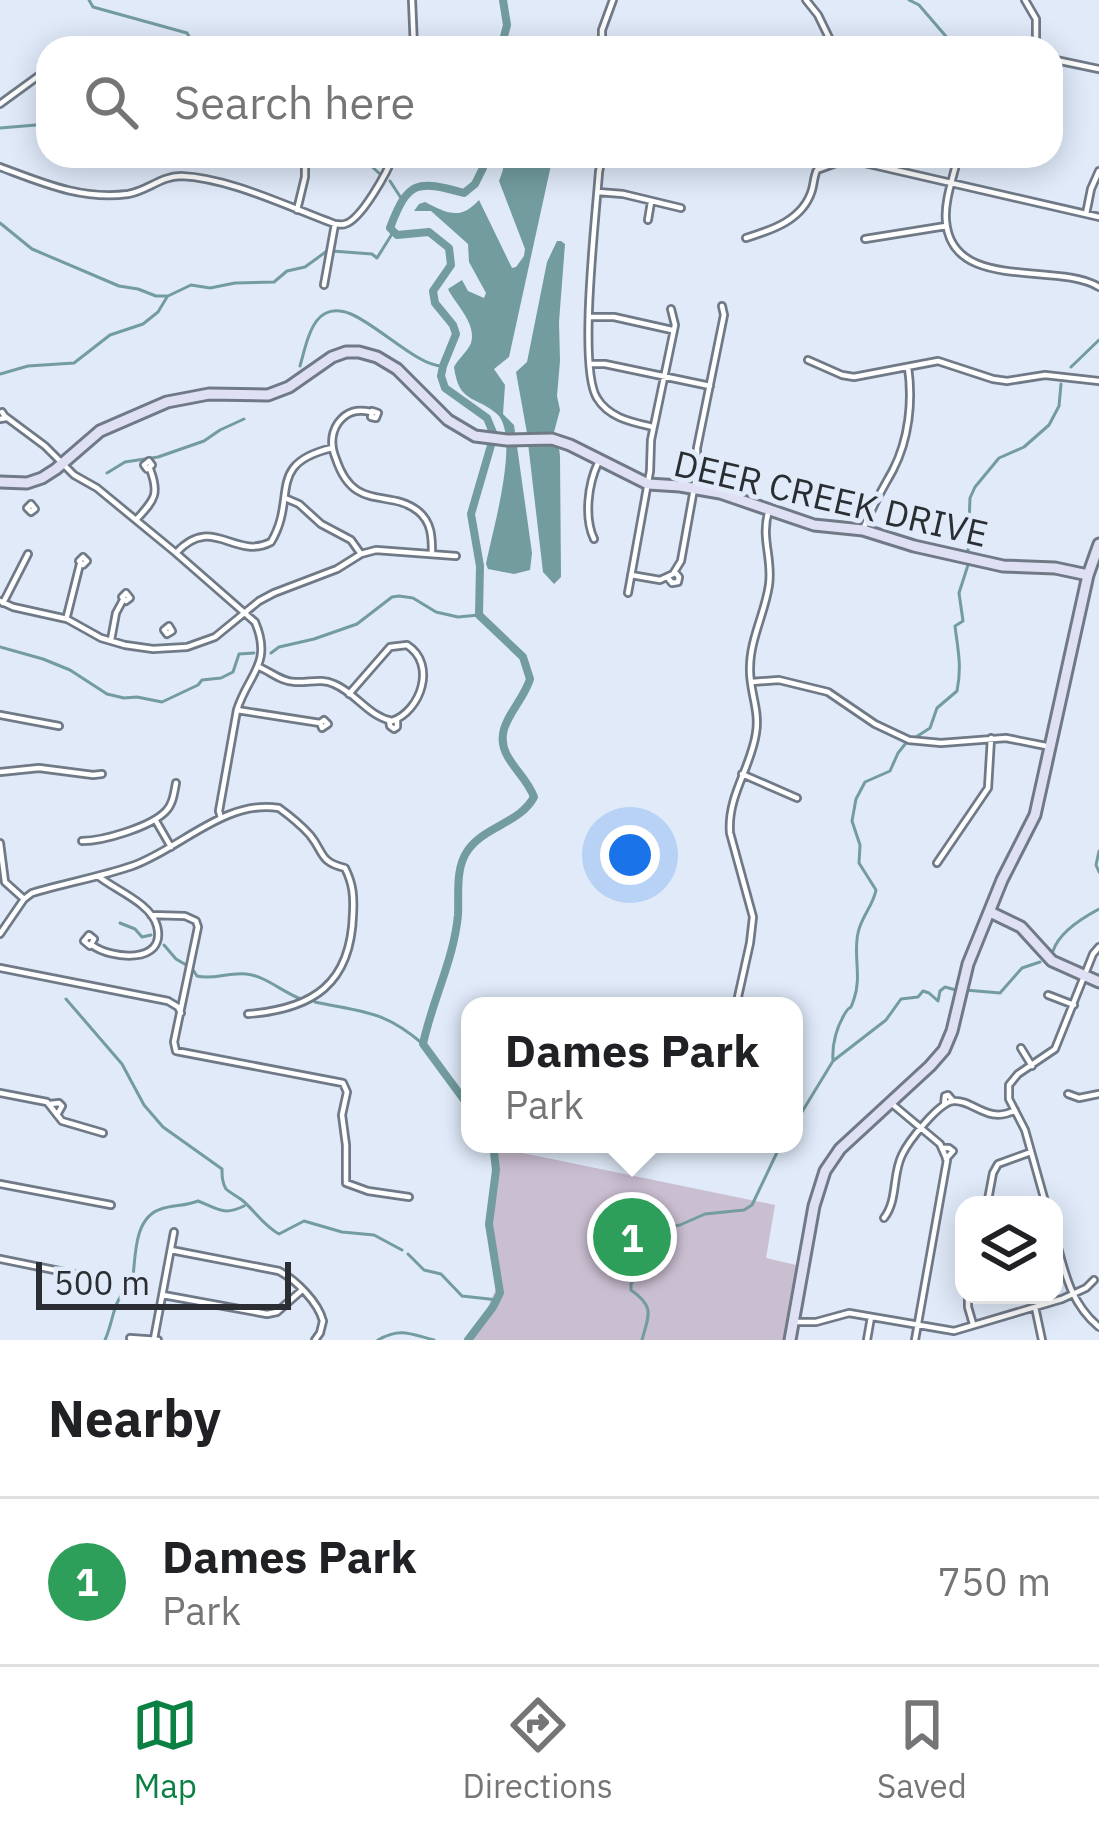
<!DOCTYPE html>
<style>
:root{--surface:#fff;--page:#f2f2f2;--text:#202124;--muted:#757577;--line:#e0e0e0;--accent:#0b8043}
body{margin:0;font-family:"IBM Plex Sans",sans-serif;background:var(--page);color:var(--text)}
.controls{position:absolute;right:36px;bottom:36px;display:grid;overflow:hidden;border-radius:24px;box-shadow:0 6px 30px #0003}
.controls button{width:108px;height:108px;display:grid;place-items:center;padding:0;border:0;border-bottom:3px solid var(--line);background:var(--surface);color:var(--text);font:60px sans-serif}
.scale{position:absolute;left:36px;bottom:30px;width:255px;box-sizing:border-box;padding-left:12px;border:6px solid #2a2e33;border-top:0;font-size:33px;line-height:42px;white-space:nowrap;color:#2a2e33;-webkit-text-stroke:9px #e0eaf9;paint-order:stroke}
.you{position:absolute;left:630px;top:855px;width:42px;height:42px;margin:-30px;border:9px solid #fff;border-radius:50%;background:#1a73e8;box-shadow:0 0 0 18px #1a73e833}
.badge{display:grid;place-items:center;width:78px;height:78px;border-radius:50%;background:var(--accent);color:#fff;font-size:39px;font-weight:700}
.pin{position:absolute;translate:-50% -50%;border:6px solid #fff;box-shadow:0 3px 12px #0006}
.popup{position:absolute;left:461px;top:997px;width:342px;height:156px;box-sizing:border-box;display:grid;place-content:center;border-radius:24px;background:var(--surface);filter:drop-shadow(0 3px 9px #0005);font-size:39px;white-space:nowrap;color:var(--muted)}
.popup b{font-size:45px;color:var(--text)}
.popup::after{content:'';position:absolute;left:50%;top:100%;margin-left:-24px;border:24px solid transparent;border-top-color:var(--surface)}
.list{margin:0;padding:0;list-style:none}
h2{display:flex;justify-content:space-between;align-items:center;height:156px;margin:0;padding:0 48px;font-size:51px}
h2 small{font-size:39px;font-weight:400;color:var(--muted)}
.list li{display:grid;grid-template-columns:78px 1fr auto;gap:36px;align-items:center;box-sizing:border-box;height:168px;padding:0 48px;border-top:3px solid var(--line)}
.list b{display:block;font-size:45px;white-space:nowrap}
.list p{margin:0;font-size:39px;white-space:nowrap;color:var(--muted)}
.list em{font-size:39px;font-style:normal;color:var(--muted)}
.icon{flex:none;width:66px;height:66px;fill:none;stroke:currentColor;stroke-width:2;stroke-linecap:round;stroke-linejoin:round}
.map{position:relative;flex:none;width:1099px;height:1340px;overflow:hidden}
.search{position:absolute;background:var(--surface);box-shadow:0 6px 30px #0003;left:36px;right:36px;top:36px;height:132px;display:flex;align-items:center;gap:30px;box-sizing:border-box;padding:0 42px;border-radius:36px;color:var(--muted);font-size:45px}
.sheet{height:324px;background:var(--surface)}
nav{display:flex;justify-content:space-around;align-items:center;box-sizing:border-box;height:168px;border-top:3px solid var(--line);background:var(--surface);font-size:33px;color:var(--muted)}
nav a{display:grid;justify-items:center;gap:6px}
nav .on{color:var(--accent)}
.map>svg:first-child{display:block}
</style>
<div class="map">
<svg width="1099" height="1340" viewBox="0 0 1099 1340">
<rect width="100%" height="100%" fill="#e0eaf9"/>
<path fill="#cabed1" d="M 494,1147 L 775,1205 L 766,1258 L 796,1265 L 788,1340 L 467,1340 L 480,1324 L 498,1285 L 492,1216 L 498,1167 Z"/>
<path fill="#739c9e" d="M 503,156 L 553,156 L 509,357 L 494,369 L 505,385 L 503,414 L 514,425 L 532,553 L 530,570 L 514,574 L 488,569 L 486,564 C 492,532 521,436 497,414 C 475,395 459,404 454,367 C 458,359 468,351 471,343 C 477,323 455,304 448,289 L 462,280 L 468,291 L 484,298 L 486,293 L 469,262 L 468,244 L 431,211 L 414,211 L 419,204 L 425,202 C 447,213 460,221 479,200 L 512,268 L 516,267 L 524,256 L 525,249 L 499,181 L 503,170 Z
M 557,241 L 561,241 L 565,244 L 559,322 L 560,361 L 557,396 L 560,410 L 554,432 L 535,437 L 527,433 L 516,372 L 527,362 L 547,262 Z
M 528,443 L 553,443 L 559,448 L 560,456 L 561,577 L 554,584 L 543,572 Z"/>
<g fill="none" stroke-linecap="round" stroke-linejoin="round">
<path stroke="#739c9e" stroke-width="3" d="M 89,0 L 93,7 L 187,33 L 190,38 L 199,41
M 909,0 L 919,5 L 956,48
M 0,128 L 48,124
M 360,156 L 380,174
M 390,181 L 401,198
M 0,223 L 32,249 L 119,286 L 138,289 L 156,296 L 168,296 L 191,285 L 210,288 L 235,283 L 274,282 L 287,271 L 305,267 L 327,251
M 332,251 L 372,254 L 377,258 L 392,234 L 390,228
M 300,366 C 308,338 314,299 351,314 C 379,326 419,367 443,366
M 1071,367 L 1099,340
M 0,374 L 28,366 L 74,363 L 110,335 L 143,324 L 158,312 L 167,297
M 107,473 L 125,462 L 158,457 L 204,441 L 220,430 L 244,419
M 968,551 L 970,498 L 975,487 L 999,458 L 1024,447 L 1049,425 L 1059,406 L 1061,384
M 0,647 L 43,659 L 70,670 L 107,694 L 124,698 L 137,697 L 162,702 L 198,685 L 202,680 L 221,678 L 233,672 L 239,654 L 254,653
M 271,653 L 279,647 L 314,639 L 357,624 L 392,597 L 399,596 L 413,598 L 436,612 L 458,617 L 479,615
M 916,737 L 930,728 L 937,708 L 957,691 C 962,666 958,651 955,626 L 963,621 L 959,593 L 968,565
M 1099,851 L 1096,865 L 1099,872
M 120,923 L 135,929 L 142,937 L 151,935
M 164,945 L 176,959 L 188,966
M 1053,951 C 1059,932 1082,918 1099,909
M 193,970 L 197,976 C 213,980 229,972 246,974 C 266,976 282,992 301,999
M 965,990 L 1000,993 L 1022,968 L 1040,962
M 66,999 L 122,1064 L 144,1105 L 163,1127 L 222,1169 C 222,1176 222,1182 226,1189 C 228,1191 239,1198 242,1200 C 255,1211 264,1226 279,1234 L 304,1221 L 342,1232 L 374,1235 L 402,1250
M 315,1002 C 363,1012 383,1010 423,1044
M 833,1061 C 832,1045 836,1029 844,1015 C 853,1000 848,1016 854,999 C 862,977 853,955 858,933 C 861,917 873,906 876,890 L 859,863 L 860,845 L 852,821 L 856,799 L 865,782 L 890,771 L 898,753 L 906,743
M 794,1125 L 833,1061 L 886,1020 L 901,999 L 918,997 L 923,991 L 929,993 L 938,1001 L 940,991 L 945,987 L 956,990
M 408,1254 L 424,1270 L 441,1274 L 462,1296 L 498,1300
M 105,1340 C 115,1317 112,1299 132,1285 C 136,1261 132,1218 161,1209 C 173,1205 186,1206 198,1201 C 218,1209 224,1216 244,1206
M 378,1340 C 400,1327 411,1334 434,1340
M 642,1340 C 649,1314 655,1307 631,1290 L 631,1284 L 662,1231 L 668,1227 L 680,1225 L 705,1214 L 744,1210 L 752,1205 L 781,1144"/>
<path stroke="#739c9e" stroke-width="8" d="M 501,48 L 507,25 L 503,0
M 470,1108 L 423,1044 C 432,1001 454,959 458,915 C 459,894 455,868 468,850 C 485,826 520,823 534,797 C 528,781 516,771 508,757 C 490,727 522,706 530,679 L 523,657 L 479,615 L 480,566 L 471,514 L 494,435 L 487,418 L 445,388 L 441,376 L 443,366 L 456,334 L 453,325 L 435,303 L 433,291 L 451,265 L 449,248 L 429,232 L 397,235 L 390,228 C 408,180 417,180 464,193 L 475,184 L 483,168 L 476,156
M 468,1340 L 493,1307 L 500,1293 L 489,1224 L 496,1170 L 493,1144"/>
<defs>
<path id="street" d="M 412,0 L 414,48
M 806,0 L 818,15 L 834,48
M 1025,0 L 1036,19 L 1036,48
M 191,48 L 213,43 L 237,48
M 602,48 L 602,30 L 613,0
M 1051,59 L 1099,69
M 0,104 L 48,69
M 602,156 L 599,172 C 596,215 578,368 597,398 C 609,418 632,422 653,427
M 958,156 C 954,176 944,200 946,221 C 952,293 1056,261 1099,287
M 0,167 C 43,183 81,200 128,194 C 147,191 161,176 181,176 C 230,178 288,207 335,224 C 338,224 342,225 345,224 C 361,220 388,171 393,156
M 598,192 L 623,194 L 681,208
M 297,210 L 305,177 L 305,156
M 1086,214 L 1091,189 L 1099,171
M 648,220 L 651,202
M 746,238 C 772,230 803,220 812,190 C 814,183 814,176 817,170 L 847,159 L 1099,217
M 865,239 L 946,226
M 324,285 L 335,224
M 589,317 L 614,317 L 672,330
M 808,360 L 842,375 L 854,377 L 938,361 L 993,379 L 1007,381 L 1045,375 L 1099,381
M 592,364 L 605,364 L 710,386
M 372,411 L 378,413 L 376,418 L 371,417 Z
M 371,412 C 357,409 347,411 338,423 C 330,435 331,447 336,459 C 354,513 389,488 418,511 C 432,522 432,538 432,554
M 6,417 L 45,446 L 74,475 L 97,488 L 176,553 L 255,622 C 273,664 248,674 237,710 L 219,811 L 221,818
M 0,419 L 6,418 L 2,412
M 149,461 L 152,465 L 147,469 L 144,465 Z
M 285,498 L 299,504 L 321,524 L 351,540 L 361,554
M 31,504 L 35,509 L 31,512 L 27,508 Z
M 136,520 C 154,500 160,495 150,469
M 863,530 C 871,508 882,490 893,470 C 909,439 913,401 908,367
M 594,539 C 584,518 588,484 598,463
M 176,553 C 212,513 235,561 271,542 C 298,497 265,464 332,448
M 83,557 L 87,561 L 83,565 L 79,561 Z
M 631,575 L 660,580 L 673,574 L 681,561 L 697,472 L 697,448 L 724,315 L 722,306
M 668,578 L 672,583 L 678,582 L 679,577 L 675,572
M 126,593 L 130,598 L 126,601 L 122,597 Z
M 628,593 L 650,471 L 651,440 L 675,325 L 671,309
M 0,601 L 13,607 L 67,619 L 101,638 L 125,645 L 153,649 L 187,647 L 215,637 L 259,601 L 274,593 L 337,569 L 361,554 L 376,550 L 456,556
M 3,603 L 28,554
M 67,616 L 80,564
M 169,626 L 172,631 L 167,634 L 164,630 Z
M 111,640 L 116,613 L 123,600
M 259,667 C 271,672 282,682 295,682 C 309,683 321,678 334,684 C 356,693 368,716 392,721 C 421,711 437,664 407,645 L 390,647 L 349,694
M 752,682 L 779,680 L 828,692 L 875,724 L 909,740 L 941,743 L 1006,738 L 1051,747
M 237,710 L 320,723
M 0,715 L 59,726
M 324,720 L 328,724 L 322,728 L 320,723 Z
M 389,720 L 390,726 L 394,729 L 397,727 L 397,719
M 0,772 L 39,768 L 93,775 L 102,774
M 742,774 L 797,798
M 156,821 L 171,847
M 82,841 C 103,841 151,827 166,811 C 173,804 174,793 176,783
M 0,843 L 5,882 L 24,899
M 937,863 L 988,788 L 991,738
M 151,915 L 185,916 L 196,921 L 198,927 L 174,1042 L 176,1051 L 343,1083 L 347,1092 L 342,1115 L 346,1145 L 346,1183 L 368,1191 L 409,1197
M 0,934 L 24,899 L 32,893 C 65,883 100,877 132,866 C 180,849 225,799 279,808 C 290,816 301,825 310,835 C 324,852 319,862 345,868 C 353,884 354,896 353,914 C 351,984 313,1009 248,1014
M 89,935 L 94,939 L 90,946 L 84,941 Z
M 92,945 C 110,959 167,965 157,926 C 151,903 115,890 98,876
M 0,968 L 168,1001 L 178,1007 L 181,1013
M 1048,995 L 1074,1005
M 736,1006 L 750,943 L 753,917 L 730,833 C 727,796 751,768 756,733 C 760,710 749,690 750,668 C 750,639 765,613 769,585 C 773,558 760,538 769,510
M 1021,1048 L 1032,1066
M 0,1093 L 47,1102 L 62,1121 L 103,1133
M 1068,1094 L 1079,1098 L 1099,1094
M 891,1103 L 940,1144 L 947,1160 L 915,1340
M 50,1104 L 59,1103 L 62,1106 L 57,1115
M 944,1105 L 945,1096 L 948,1095 L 953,1101
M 942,1148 L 949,1148 L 953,1151 L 946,1159
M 0,1184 L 111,1205
M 987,1205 L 993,1173 L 998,1164 L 1031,1152
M 1046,1205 L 1025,1130 L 1009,1099 L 1009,1085 L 1018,1074 L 1055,1049 L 1093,954 L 1099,947
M 884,1218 C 898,1200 892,1175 902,1155 C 908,1142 938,1103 953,1101 C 973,1099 988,1125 1015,1110
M 1054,1233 C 1064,1269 1069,1302 1099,1327
M 171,1250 L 279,1271 C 296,1280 318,1302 323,1321
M 0,1259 L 79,1275
M 163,1295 L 267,1314 L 277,1312 L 302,1290
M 968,1295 L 968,1307 L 973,1324
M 1035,1307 L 1042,1340
M 795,1322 L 816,1322 L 849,1313 L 954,1331 L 1062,1299 L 1086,1288 L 1094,1280
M 130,1338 L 158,1340
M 154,1339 L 174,1232
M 315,1340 L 320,1333 L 323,1321
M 867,1340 L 871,1317"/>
<path id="secondary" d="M 0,482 L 27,483 L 42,478 L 56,469 L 100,431 L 167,402 L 209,394 L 268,395 L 289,387 L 332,357 L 346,352 L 359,352 L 377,357 L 397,369 L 448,420 L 475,436 L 507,440 L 552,439 L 570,445 L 648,484 L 680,486 L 720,493 L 814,525 L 863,530 L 914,546 L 1003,566 L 1055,568 L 1088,575
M 990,912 L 1021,927 L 1052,961 L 1099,982
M 790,1340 L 814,1206 L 825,1171 L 840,1149 L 930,1066 L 944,1050 L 952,1031 L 968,964 L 1002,880 L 1035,815 L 1088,575 L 1099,544"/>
</defs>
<use href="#street" stroke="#707a87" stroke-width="10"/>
<use href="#secondary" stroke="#707a87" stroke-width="15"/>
<use href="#street" stroke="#fff" stroke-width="4.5"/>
<use href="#secondary" stroke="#e0e0f5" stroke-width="9"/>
</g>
<g text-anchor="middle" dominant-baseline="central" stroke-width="10" stroke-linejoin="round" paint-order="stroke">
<g font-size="36" fill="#2a2e33" stroke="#e0eaf9">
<text transform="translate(831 498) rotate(13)">DEER CREEK DRIVE</text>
</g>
</g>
</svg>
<div class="controls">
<button><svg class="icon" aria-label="layers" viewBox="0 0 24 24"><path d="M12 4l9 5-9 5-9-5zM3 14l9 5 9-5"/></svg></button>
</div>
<div class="scale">500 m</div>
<div class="you"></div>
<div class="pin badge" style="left:632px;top:1237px;background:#2e9e5b">1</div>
<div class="popup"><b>Dames Park</b>Park</div>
<div class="search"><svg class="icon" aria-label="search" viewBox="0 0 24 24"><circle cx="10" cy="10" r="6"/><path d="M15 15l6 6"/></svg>Search here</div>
</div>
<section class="sheet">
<h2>Nearby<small></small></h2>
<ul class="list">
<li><span class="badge" style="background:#2e9e5b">1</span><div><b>Dames Park</b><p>Park</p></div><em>750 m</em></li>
</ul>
</section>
<nav>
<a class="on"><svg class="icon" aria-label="map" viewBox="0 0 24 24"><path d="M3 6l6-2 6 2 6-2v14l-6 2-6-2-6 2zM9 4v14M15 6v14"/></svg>Map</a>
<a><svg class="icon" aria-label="directions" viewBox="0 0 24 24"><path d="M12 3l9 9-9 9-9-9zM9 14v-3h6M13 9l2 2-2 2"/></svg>Directions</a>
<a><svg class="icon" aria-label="saved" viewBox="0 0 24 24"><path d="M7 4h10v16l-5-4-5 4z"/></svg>Saved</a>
</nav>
